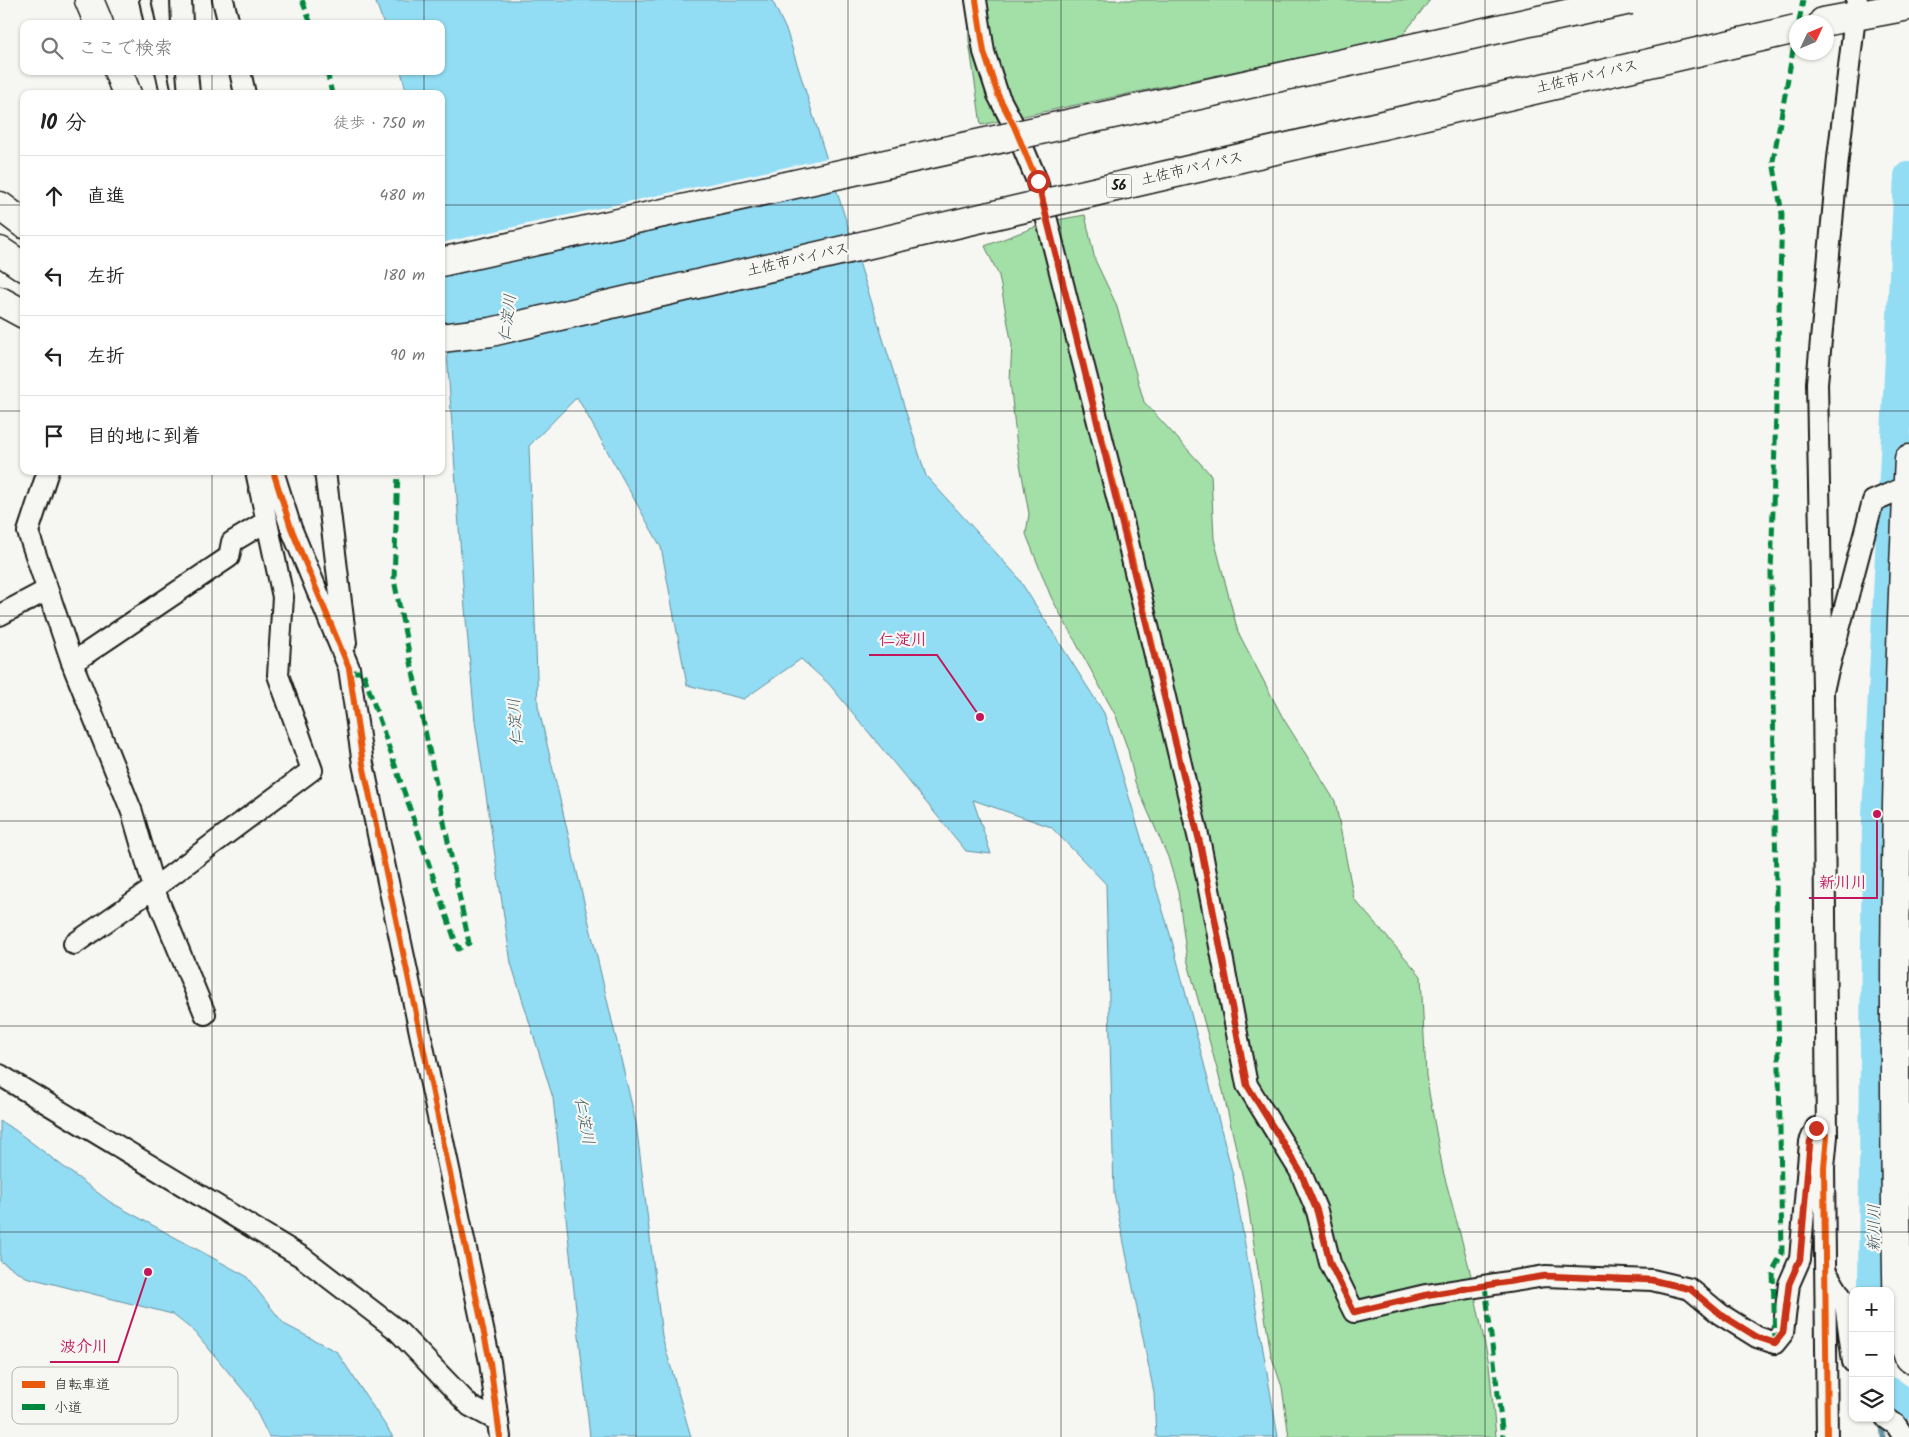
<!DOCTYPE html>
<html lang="ja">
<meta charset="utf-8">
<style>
:root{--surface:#fff;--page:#f6f6f6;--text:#222;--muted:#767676;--line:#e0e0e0}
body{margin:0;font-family:Kalam,"Klee One",sans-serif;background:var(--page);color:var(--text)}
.controls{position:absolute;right:15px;bottom:15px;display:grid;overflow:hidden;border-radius:10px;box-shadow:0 1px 4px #0004}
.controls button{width:45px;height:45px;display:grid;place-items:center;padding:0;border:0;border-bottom:1px solid var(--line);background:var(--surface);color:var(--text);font:25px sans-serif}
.compass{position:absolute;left:1789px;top:15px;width:45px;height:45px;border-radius:50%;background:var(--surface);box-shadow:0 1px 4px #0004;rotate:46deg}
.stop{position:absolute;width:15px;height:15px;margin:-11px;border:4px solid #c8321e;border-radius:50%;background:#fff}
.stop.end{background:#c8321e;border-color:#fff;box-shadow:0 1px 5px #0008}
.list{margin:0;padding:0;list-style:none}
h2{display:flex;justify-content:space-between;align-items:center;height:65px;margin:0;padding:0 20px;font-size:21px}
h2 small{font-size:16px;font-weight:400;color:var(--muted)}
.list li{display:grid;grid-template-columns:32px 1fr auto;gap:15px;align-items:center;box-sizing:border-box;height:80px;padding:0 20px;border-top:1px solid var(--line)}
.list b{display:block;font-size:19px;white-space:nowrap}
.list em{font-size:16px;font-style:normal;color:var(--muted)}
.icon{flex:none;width:28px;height:28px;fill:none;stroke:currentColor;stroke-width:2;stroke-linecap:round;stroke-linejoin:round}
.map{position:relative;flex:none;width:1909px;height:1437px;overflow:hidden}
.search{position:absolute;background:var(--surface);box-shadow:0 1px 4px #0004;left:20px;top:20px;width:425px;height:55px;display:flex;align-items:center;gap:12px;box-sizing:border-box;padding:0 18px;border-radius:10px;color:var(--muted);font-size:19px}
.panel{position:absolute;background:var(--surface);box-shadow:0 1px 4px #0004;left:20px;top:90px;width:425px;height:385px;border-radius:10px}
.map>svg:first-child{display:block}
</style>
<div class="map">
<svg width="1909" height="1437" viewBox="0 0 1909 1437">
<rect width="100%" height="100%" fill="#f6f6f2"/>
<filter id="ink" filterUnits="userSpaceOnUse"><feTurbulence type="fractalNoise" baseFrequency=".02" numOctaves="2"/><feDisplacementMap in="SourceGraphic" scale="10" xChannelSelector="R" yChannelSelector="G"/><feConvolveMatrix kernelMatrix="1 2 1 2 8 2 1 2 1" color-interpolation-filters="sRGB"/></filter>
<g filter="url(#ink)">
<path fill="#a3e0a8" stroke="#607e62" d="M 968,0 L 1430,0 L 1402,36 L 981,125 L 969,41 Z
M 1085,215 L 1095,260 L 1116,304 L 1144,402 L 1211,475 L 1214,539 L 1238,632 L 1283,718 L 1335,801 L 1354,899 L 1421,976 L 1426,1076 L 1443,1171 L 1469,1267 L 1489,1364 L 1496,1437 L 1289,1437 L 1282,1387 L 1271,1355 L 1246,1192 L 1223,1091 L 1187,959 L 1178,891 L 1168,857 L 1135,782 L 1128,750 L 1116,716 L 1051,597 L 1026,534 L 1029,514 L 1017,447 L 1010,380 L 1012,345 L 999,276 L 985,246 L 1051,221 Z"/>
<path fill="#92ddf4" stroke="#63909e" d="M 375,0 L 772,0 L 787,32 L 926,476 L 1017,576 L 1104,713 L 1172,941 L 1233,1175 L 1278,1437 L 1156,1437 L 1154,1393 L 1114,1193 L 1106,884 L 1051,827 L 973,800 L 991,854 L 966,851 L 829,684 L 801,659 L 744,699 L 687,685 L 661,547 L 577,397 L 529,446 L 538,706 L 636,1123 L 662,1336 L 691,1437 L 590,1437 L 553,1098 L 511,963 L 475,721 L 463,585 L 441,266 L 441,94 L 407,94 L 401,71 L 441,71 L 441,24 L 384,24 Z
M 0,1121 L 15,1130 L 110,1202 L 246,1276 L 284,1324 L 337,1352 L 393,1437 L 269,1437 L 249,1397 L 195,1332 L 172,1314 L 26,1277 L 0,1261 Z"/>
<path fill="#f6f6f2" d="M 828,158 L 837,186 L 441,273 L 441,243 Z"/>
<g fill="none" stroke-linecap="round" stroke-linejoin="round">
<path stroke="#63909e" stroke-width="5" d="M 1882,1421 L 1883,1437"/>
<path stroke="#92ddf4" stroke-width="30" d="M 1873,1291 L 1877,814 L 1909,176
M 1890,1392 L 1909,1405"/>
<defs>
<path id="lane" d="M 145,0 L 150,24
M 161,71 L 166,94"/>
<path id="street" d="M 181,0 L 182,24
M 223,0 L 229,24
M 976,0 L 984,52 L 998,95 L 1014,126 L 1037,181 L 1122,517 L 1201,848 L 1247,1085 L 1300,1171 L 1317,1211 L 1330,1263 L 1354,1312 L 1426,1295 L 1545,1276 L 1652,1280 L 1690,1289 L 1720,1314 L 1757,1337 L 1775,1343 L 1783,1333 L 1789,1284 L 1800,1259 L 1810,1142 L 1816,1128 L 1827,1136 L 1824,1167 L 1827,1437
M 187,71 L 189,94
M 240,71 L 245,94
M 48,471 L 28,532 L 74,668 L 132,812 L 156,895 L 205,1014
M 273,471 L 291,528 L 349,668 L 363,764 L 490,1362 L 500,1437
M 325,471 L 346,643
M 0,615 L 47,590
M 72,663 L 229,557 L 232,542 L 267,521
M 1823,688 L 1817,383 L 1838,158 L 1857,0
M 74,944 L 154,888 L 312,770 L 278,675 L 283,597 L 256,471
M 0,1075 L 302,1257 L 397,1330 L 470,1406 L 498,1421
M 1827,1136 L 1823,690 L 1873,501 L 1908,486
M 1826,1272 L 1845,1303 L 1853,1362
M 1886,1418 L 1896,1425 L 1904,1437"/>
<path id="secondary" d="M 89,0 L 99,24
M 118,71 L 127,94
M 1909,459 C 1894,748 1892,1037 1898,1326 L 1909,1358"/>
<path id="highway" d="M 1823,22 L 1909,6
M 0,206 L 24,224
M 0,251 L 24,267
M 0,301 L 24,314"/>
</defs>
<use href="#lane" stroke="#1c1c1c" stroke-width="14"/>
<use href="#street" stroke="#1c1c1c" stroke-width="24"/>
<use href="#secondary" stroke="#1c1c1c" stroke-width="31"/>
<use href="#highway" stroke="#1c1c1c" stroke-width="31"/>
<use href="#lane" stroke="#f6f6f2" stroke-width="10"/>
<use href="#street" stroke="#f6f6f2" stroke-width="20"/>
<use href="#secondary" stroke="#f6f6f2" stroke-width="28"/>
<use href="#highway" stroke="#f6f6f2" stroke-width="28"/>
<defs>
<path id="highway-bridge" d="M 441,262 L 1630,0
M 441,338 L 491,332 L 1796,29"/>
</defs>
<use href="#highway-bridge" stroke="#1c1c1c" stroke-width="31" stroke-linecap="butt"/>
<use href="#highway-bridge" stroke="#f6f6f2" stroke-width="28"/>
<path stroke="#00873e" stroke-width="5" stroke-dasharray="10 5" stroke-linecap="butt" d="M 302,0 L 311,24
M 1799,22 L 1803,0
M 327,71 L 332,94
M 350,672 L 363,672 L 458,949 L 469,943 L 394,580 L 398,471
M 1485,1285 L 1503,1437
M 1775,1343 L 1773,1270 L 1782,1254 L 1771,574 L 1782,214 L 1773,161 L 1796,34"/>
<defs>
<path id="cycleway" d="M 976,0 L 984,52 L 998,95 L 1014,126 L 1037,181 L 1122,517 L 1201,848 L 1247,1085 L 1300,1171 L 1317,1211 L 1330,1263 L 1354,1312 L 1426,1295 L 1545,1276 L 1652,1280 L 1690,1289 L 1720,1314 L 1757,1337 L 1775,1343 L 1783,1333 L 1789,1284 L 1800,1259 L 1810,1142 L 1816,1128 L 1827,1136 L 1824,1167 L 1827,1437
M 273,471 L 291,528 L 349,668 L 363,764 L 490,1362 L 500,1437"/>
</defs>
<use href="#cycleway" stroke="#f6f6f2" stroke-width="9"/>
<use href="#cycleway" stroke="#e8590c" stroke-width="6"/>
</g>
</g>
<g fill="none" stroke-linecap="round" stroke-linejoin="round" filter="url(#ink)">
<path stroke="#c8321e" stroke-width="6" d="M 1038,181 L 1201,848 L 1247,1085 L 1300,1171 L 1317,1211 L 1330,1263 L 1354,1312 L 1426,1295 L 1545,1276 L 1652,1280 L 1690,1289 L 1720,1314 L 1757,1337 L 1775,1343 L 1783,1333 L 1789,1284 L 1800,1259 L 1810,1142 L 1816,1128"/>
</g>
<path fill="none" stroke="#1c1c1c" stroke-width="1" stroke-opacity="0.55" d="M 212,0 L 212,24M 424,0 L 424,24M 636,0 L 636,1437M 848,0 L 848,1437M 1061,0 L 1061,1437M 1273,0 L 1273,1437M 1485,0 L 1485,1437M 1697,0 L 1697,1437M 212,71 L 212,94M 424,71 L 424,94M 0,205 L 24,205M 441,205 L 1909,205M 0,411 L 24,411M 441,411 L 1909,411M 212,471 L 212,1437M 424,471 L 424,1437M 0,616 L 1909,616M 0,821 L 1909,821M 0,1026 L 1909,1026M 0,1232 L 1909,1232"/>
<g text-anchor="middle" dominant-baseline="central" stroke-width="4.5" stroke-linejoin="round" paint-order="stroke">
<rect fill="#f6f6f2" stroke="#5d5d5c" stroke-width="1" x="1106.5" y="174.5" width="25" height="23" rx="4"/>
<g font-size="14" font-weight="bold" fill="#1c1c1c">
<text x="1119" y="186">56</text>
</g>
<g font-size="15" fill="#1c1c1c" stroke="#f6f6f2">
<text transform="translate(1587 77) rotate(-13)">土佐市バイパス</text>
<text transform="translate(1192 169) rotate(-13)">土佐市バイパス</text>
<text transform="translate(798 260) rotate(-13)">土佐市バイパス</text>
</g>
<g font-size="16" font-style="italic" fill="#3f565d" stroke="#f6f6f2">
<text transform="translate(508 318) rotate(-83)">仁淀川</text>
<text transform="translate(516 722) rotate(-94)">仁淀川</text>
<text transform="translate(584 1121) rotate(79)">仁淀川</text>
<text transform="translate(1874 1228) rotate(-90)">新川川</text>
</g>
</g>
<rect x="12" y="1367" width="166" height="57" rx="8" fill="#f6f6f2" stroke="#b5b5b2" stroke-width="1"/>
<rect x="22" y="1381" width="23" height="7" fill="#e8590c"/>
<rect x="22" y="1404" width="23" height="6" fill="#00873e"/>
<g font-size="14" fill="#1c1c1c">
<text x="54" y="1389">自転車道</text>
<text x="54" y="1412">小道</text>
</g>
<path fill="none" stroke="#c2185b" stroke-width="2" d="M980 717L937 655H869M1877 814L1877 898H1809M148 1272L118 1362H50"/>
<g fill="#c2185b" stroke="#f6f6f2" stroke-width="2">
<circle cx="980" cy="717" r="5"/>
<circle cx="1877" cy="814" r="5"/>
<circle cx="148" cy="1272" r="5"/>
</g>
<g font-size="16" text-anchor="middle" font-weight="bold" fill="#c2185b" stroke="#f6f6f2" stroke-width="4.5" stroke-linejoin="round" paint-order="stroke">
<text x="903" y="645">仁淀川</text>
<text x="1843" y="888">新川川</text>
<text x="84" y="1352">波介川</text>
</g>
</svg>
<div class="controls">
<button>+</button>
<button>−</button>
<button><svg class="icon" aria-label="layers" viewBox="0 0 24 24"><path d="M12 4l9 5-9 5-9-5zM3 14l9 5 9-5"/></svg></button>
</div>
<svg class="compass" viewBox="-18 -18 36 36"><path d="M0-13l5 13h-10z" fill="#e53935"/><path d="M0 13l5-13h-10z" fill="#767676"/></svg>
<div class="stop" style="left:1038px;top:181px"></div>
<div class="stop end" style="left:1816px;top:1128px"></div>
<div class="search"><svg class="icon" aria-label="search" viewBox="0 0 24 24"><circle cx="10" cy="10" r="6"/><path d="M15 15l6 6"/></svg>ここで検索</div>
<section class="panel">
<h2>10 分<small>徒歩 · 750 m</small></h2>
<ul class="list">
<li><svg class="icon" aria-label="ahead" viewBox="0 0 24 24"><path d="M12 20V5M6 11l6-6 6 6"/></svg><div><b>直進</b></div><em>480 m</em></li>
<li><svg class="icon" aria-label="left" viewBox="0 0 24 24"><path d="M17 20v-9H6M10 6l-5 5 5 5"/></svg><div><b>左折</b></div><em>180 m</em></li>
<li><svg class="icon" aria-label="left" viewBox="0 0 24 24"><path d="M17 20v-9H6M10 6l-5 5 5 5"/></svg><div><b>左折</b></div><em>90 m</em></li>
<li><svg class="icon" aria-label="arrive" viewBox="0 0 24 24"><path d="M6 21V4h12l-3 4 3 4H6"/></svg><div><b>目的地に到着</b></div></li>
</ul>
</section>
</div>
